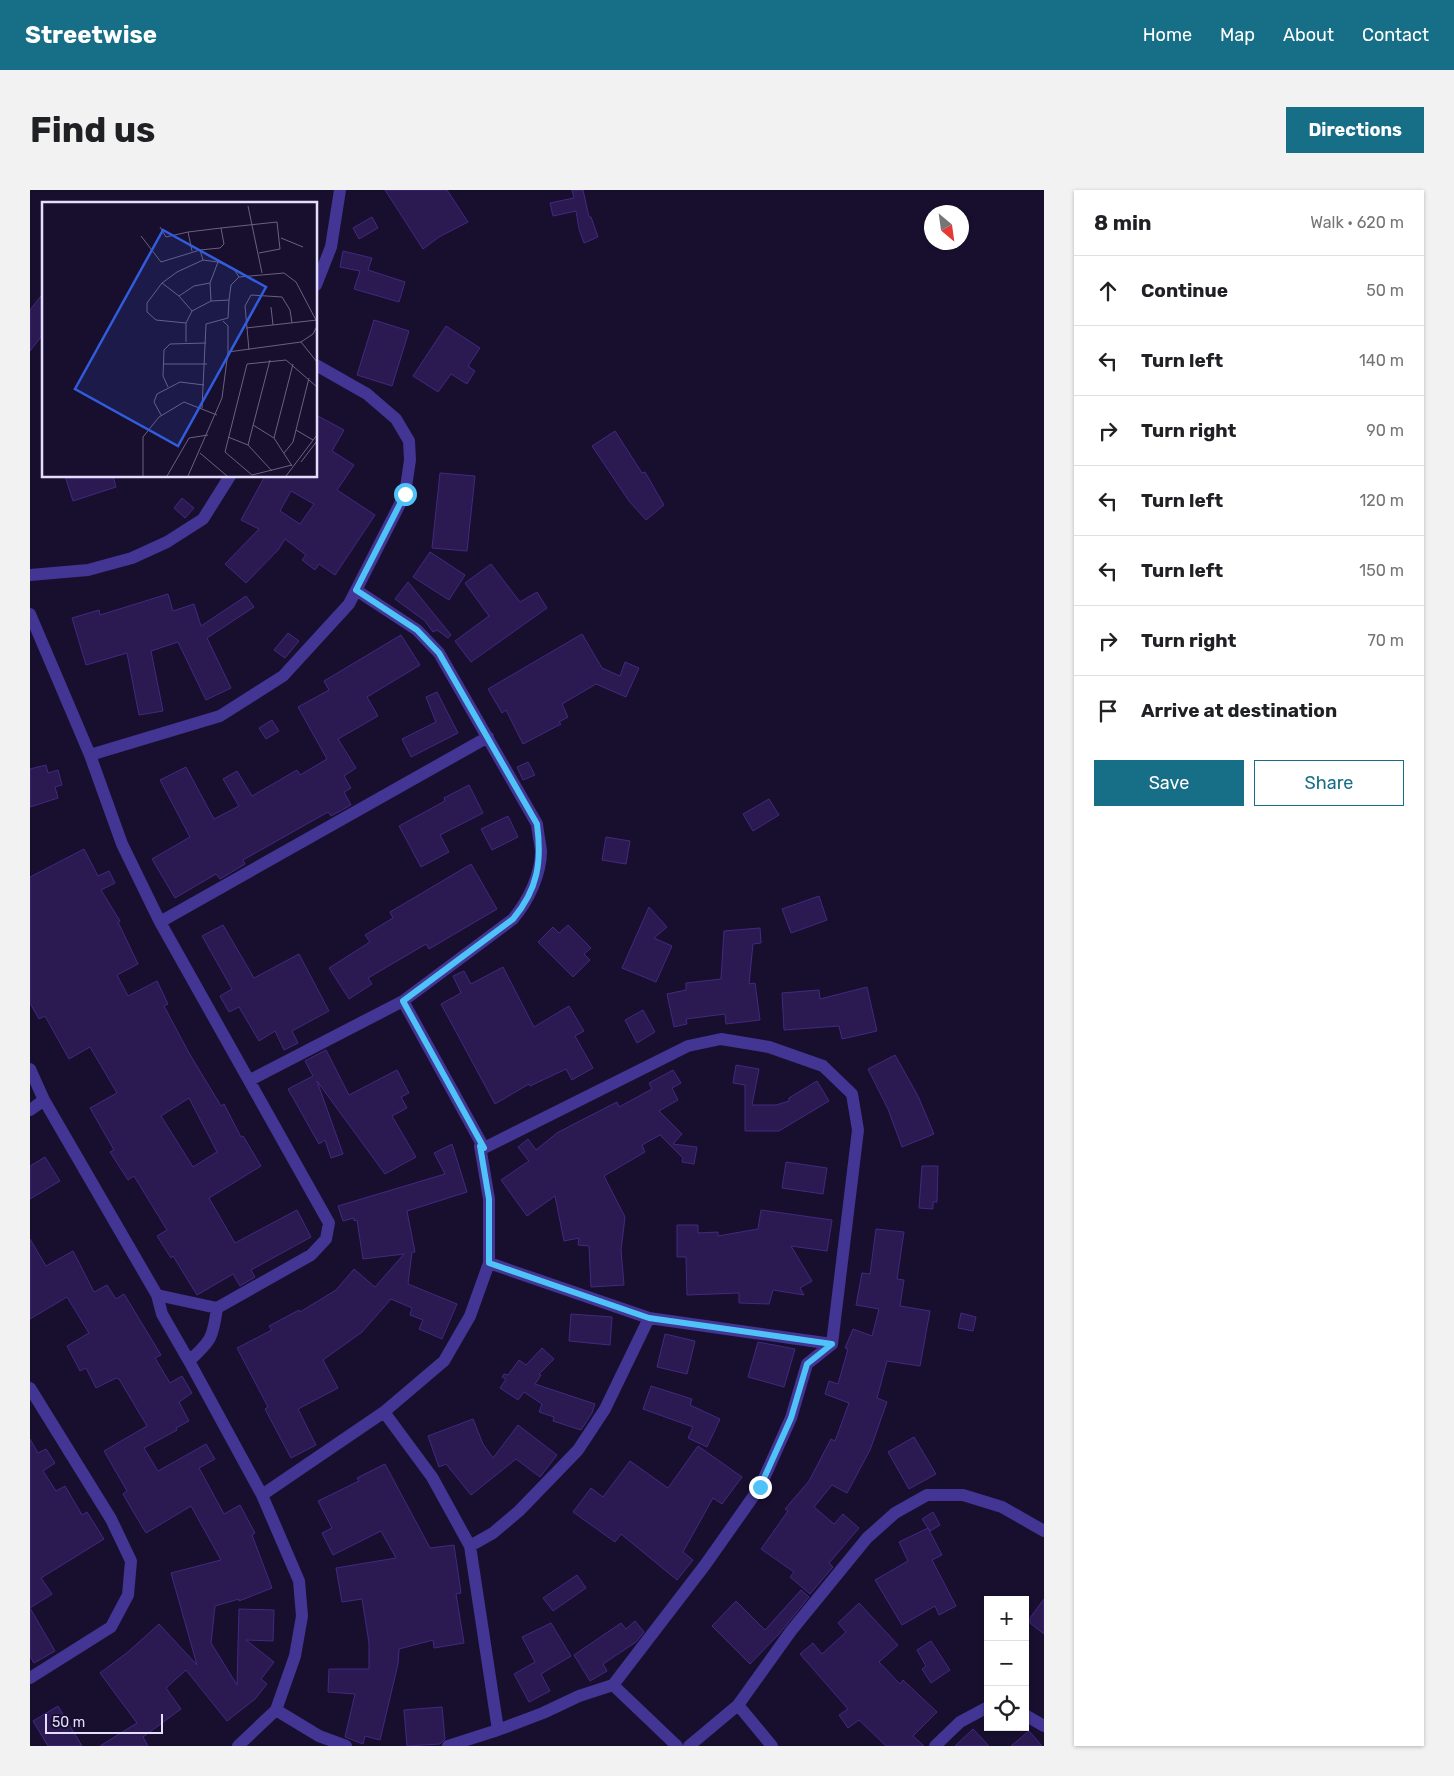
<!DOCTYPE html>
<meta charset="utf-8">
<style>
:root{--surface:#fff;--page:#f2f2f2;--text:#202124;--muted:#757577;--line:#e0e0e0;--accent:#166e87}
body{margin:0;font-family:Rubik,sans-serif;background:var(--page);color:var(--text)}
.controls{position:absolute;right:15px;bottom:15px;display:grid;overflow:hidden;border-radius:0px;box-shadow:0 1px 4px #0004}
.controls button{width:45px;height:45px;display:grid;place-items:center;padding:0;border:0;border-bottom:1px solid var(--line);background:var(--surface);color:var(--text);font:25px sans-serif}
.compass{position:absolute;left:894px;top:15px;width:45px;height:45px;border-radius:50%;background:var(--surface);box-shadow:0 1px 4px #0004;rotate:151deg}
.scale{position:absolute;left:15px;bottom:12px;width:118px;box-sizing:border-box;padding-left:5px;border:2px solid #e5ddff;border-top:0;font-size:14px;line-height:18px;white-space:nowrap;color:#e5ddff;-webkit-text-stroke:4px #180f2f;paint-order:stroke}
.stop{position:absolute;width:15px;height:15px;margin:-11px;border:4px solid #4fc3f7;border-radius:50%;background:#fff}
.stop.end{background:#4fc3f7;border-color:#fff;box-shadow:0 1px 5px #0008}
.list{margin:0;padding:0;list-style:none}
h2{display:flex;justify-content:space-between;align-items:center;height:65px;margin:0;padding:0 20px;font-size:21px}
h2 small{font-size:16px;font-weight:400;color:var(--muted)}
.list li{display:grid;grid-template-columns:32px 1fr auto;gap:15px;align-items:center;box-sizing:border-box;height:70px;padding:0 20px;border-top:1px solid var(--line)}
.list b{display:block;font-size:19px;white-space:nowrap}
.list em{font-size:16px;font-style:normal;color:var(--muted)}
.actions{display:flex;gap:10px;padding:15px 20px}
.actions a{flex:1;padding:11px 0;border:1px solid var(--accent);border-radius:0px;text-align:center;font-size:18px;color:var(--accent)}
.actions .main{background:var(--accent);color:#fff}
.icon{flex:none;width:28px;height:28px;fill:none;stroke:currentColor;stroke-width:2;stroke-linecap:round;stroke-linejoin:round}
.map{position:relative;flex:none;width:1014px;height:1556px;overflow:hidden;border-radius:0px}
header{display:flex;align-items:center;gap:30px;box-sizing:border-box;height:70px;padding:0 25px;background:var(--accent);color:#fff}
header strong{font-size:24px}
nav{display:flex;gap:28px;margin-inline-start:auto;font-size:18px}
.intro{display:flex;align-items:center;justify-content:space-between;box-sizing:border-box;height:120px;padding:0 30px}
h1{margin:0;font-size:35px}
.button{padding:12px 22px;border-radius:0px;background:var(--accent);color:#fff;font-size:18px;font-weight:700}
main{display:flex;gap:30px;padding:0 30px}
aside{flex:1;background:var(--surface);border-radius:0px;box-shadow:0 1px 4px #0004}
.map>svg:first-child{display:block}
</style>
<header>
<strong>Streetwise</strong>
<nav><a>Home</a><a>Map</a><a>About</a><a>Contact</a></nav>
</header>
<div class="intro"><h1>Find us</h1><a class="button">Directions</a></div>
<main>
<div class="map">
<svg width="1014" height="1556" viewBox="0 0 1014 1556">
<rect width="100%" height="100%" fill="#180f2f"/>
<path fill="#2b1952" stroke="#432881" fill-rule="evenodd" d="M 355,0 L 417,0 L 438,32 L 409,47 L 393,59 Z
M 542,0 L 553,0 L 559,27 L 561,27 L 568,47 L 554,53 L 549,39 L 546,21 L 523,26 L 520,13 L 544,8 Z
M 342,27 L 348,38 L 329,49 L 323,38 Z
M 313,61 L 342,68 L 338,80 L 375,92 L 369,112 L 324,99 L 330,81 L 310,77 Z
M 14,102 L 14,143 L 0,161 L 0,120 Z
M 344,130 L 379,141 L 362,196 L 327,185 Z
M 416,136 L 450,158 L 438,176 L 445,181 L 437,194 L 421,184 L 408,202 L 383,186 Z
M 286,225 L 314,240 L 302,261 L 324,275 L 307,300 L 345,325 L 305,385 L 289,374 L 285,380 L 272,370 L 276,365 L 255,349 L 248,360 L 216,393 L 195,374 L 229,339 L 211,330 L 235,286 L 286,286 ZM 261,301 L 284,314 L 270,334 L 250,321 Z
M 585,241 L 612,283 L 615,282 L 634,315 L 616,330 L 599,311 L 562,256 Z
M 410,283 L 445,286 L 437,361 L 402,358 Z
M 35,286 L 83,286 L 86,297 L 43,311 Z
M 152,308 L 164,318 L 155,328 L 144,318 Z
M 400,362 L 435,385 L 419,410 L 383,387 Z
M 461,374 L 490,412 L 507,402 L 517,418 L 441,472 L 425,451 L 459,426 L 435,393 Z
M 378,392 L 421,445 L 418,448 L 407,440 L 403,442 L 395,431 L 365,409 Z
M 138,404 L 143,421 L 164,414 L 171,436 L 216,406 L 224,417 L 177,448 L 201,498 L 176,510 L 148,452 L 121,461 L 133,521 L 109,525 L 97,463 L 56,475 L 42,428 L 69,420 L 70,425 Z
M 258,443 L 269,451 L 255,468 L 244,460 Z
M 552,444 L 572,478 L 590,486 L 595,472 L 609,478 L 596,507 L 566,494 L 532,514 L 538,527 L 529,532 L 531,534 L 493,554 L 476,520 L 472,523 L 458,499 Z
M 371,445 L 390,475 L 337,507 L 348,526 L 308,549 L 326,578 L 314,586 L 321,598 L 314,602 L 321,615 L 301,626 L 298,622 L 213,670 L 215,674 L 190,689 L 186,684 L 145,708 L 122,669 L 160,647 L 130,590 L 156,577 L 184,629 L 209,616 L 193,589 L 207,581 L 222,606 L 267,580 L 270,585 L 297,569 L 268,517 L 299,500 L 294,491 Z
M 407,502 L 428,543 L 381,567 L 372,549 L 406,532 L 396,507 Z
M 242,530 L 249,541 L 236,549 L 229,538 Z
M 498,572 L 505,585 L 493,590 L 487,577 Z
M 16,575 L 18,583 L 28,580 L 32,595 L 25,597 L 28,608 L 0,617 L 0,579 Z
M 439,595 L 453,623 L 410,645 L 419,662 L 391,677 L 369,636 L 415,611 L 414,608 Z
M 739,609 L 749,625 L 723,641 L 713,624 Z
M 478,626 L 488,647 L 462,660 L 451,639 Z
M 576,647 L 600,651 L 596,674 L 572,670 Z
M 54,659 L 68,686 L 79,681 L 85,693 L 71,700 L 90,731 L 88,732 L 108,774 L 87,785 L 98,806 L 127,791 L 138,814 L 134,816 L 159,863 L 191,916 L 194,914 L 211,947 L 213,946 L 231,976 L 179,1008 L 205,1053 L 267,1020 L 281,1047 L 221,1080 L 225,1087 L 210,1096 L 203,1084 L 167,1105 L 143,1066 L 141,1068 L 127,1046 L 137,1040 L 104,986 L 98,990 L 80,962 L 84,960 L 60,918 L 87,903 L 60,857 L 39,869 L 15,826 L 9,829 L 0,813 L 0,687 ZM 159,908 L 187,962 L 163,977 L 131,926 Z
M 441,674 L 467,719 L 399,759 L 396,754 L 338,788 L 342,794 L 319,809 L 299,778 L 340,752 L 335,745 L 363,728 L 360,722 Z
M 789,706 L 797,730 L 761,743 L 752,719 Z
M 619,717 L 637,737 L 624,748 L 642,756 L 626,792 L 592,778 Z
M 193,735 L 224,788 L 269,764 L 299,821 L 262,841 L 268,853 L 254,860 L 245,841 L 229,851 L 209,817 L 199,822 L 190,806 L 202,799 L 172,746 Z
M 538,735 L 561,758 L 554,764 L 560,770 L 543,787 L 508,752 L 523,737 L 529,743 Z
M 730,738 L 731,753 L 723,754 L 719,794 L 725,793 L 730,830 L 696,834 L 695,824 L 656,829 L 657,834 L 644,837 L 637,804 L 656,800 L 656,793 L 691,789 L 694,741 Z
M 473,777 L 504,837 L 539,816 L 554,841 L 545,846 L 563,878 L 542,890 L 536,879 L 500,896 L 499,894 L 465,914 L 411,814 L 431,803 L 423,786 L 434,781 L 441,794 Z
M 837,797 L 847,841 L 812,849 L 809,836 L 754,840 L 752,803 L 789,800 L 790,809 Z
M 613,820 L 625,842 L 607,853 L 595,830 Z
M 296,860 L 319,905 L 367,880 L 379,903 L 371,907 L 377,918 L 362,926 L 386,967 L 355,984 L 287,891 L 313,964 L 301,968 L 295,950 L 289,954 L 258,899 L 283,886 L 275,871 Z
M 865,865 L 888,906 L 904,944 L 872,957 L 858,919 L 838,879 Z
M 706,875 L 729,879 L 722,915 L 746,915 L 759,911 L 759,908 L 787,891 L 799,911 L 749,941 L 715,941 L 715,895 L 703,893 Z
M 643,880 L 651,893 L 642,898 L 648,910 L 629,921 L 652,944 L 643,954 L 667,957 L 664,974 L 652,972 L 653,968 L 630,945 L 612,955 L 615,962 L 574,986 L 595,1027 L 591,1060 L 594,1095 L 561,1097 L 559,1056 L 548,1055 L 549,1048 L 534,1051 L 525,1006 L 497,1026 L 471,990 L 499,971 L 488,957 L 498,949 L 506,960 L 527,943 L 544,934 L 587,912 L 589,917 L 622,899 L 619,893 Z
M 422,954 L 437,1002 L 377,1021 L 385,1062 L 382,1062 L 378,1094 L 427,1114 L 412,1149 L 389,1139 L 393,1130 L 380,1125 L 382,1118 L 361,1109 L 332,1142 L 293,1170 L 308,1198 L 268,1219 L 286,1255 L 261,1268 L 235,1219 L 238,1217 L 207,1158 L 242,1140 L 239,1136 L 269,1120 L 270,1122 L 306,1100 L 324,1079 L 345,1097 L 374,1064 L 333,1069 L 327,1030 L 324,1031 L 324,1028 L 313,1031 L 308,1016 L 415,984 L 404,963 Z
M 15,967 L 30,991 L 0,1009 L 0,976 Z
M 756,972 L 797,978 L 793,1004 L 752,998 Z
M 892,976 L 908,976 L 907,1012 L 903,1012 L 903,1019 L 889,1018 Z
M 731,1020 L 802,1030 L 797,1061 L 761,1056 L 782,1091 L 770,1098 L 774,1105 L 743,1100 L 739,1114 L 709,1113 L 709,1103 L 657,1105 L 656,1067 L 647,1067 L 647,1035 L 668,1035 L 668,1043 L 688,1042 L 688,1046 L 728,1039 Z
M 846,1039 L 874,1042 L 867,1089 L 874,1090 L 870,1116 L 900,1121 L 890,1176 L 857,1171 L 847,1208 L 857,1212 L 840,1260 L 817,1303 L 802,1295 L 784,1317 L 804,1334 L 813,1324 L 829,1338 L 799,1373 L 803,1377 L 780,1404 L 760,1387 L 764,1382 L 731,1359 L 758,1321 L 755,1319 L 779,1291 L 801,1249 L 805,1251 L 819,1213 L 795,1204 L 799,1191 L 808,1194 L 818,1159 L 815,1158 L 823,1139 L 842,1146 L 849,1119 L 826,1115 L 832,1083 L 840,1084 Z
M 0,1049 L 16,1076 L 43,1061 L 64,1102 L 77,1095 L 86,1109 L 94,1104 L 131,1165 L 125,1168 L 140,1193 L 152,1186 L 162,1203 L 149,1212 L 159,1231 L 146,1238 L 147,1240 L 114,1258 L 128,1281 L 176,1254 L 185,1269 L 169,1278 L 194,1324 L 210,1315 L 225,1343 L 222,1345 L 242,1398 L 209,1411 L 209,1409 L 185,1416 L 181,1453 L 207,1495 L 209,1419 L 244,1420 L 243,1451 L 216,1450 L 244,1472 L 231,1489 L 237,1494 L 225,1509 L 197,1531 L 156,1480 L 136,1498 L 151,1519 L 113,1547 L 118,1556 L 70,1556 L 107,1533 L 70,1483 L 98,1462 L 129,1434 L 167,1475 L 141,1383 L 191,1370 L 161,1316 L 116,1343 L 104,1323 L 93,1304 L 97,1301 L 74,1261 L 117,1236 L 89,1189 L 86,1188 L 66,1198 L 56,1178 L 50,1181 L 37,1156 L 59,1143 L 37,1107 L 0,1129 Z
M 931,1123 L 946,1127 L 943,1141 L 928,1138 Z
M 541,1124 L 582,1127 L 580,1155 L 539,1151 Z
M 635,1144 L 665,1151 L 657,1184 L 627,1177 Z
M 728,1152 L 765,1159 L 754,1197 L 718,1187 Z
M 512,1158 L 524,1169 L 509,1184 L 511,1185 L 505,1194 L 565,1214 L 562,1223 L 551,1240 L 523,1231 L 524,1227 L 509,1222 L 512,1214 L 494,1202 L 488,1210 L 470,1198 L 476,1189 L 472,1187 L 474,1184 L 478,1185 L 489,1170 L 496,1175 Z
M 621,1196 L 662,1209 L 660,1215 L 690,1229 L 677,1257 L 658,1248 L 663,1237 L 613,1219 Z
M 443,1229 L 453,1254 L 463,1268 L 488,1235 L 527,1265 L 510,1287 L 486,1269 L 441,1305 L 416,1274 L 409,1277 L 398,1246 Z
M 884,1247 L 906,1284 L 879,1299 L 858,1262 Z
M 0,1249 L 8,1263 L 16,1259 L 25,1273 L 13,1281 L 26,1301 L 35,1296 L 52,1325 L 57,1322 L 74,1349 L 11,1388 L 22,1404 L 0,1418 L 25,1461 L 4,1473 L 0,1466 Z
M 668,1256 L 712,1287 L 692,1314 L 683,1308 L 653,1362 L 663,1370 L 647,1390 L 591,1344 L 585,1352 L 543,1322 L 561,1298 L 573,1307 L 600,1271 L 638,1298 Z
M 355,1274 L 400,1358 L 424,1355 L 431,1403 L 426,1404 L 434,1453 L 404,1458 L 403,1450 L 369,1459 L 368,1474 L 350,1550 L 335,1546 L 333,1554 L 315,1547 L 325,1504 L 298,1502 L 299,1479 L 339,1479 L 339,1453 L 332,1409 L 312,1412 L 306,1378 L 366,1368 L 351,1341 L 303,1365 L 292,1343 L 302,1338 L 288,1311 L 329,1291 L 327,1288 Z
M 903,1322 L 910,1335 L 900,1341 L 892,1329 Z
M 898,1338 L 912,1365 L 902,1370 L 926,1416 L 909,1425 L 905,1416 L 872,1435 L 845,1390 L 878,1371 L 869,1352 Z
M 547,1385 L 556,1398 L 523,1421 L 513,1408 Z
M 771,1400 L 779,1407 L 749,1444 L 720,1474 L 682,1436 L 706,1411 L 735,1440 Z
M 1014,1409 L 1014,1444 L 1000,1433 L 1000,1428 Z
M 829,1413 L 868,1455 L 849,1472 L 870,1494 L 873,1490 L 907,1522 L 883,1546 L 894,1556 L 856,1556 L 829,1530 L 818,1538 L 809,1525 L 818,1519 L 770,1464 L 783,1453 L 792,1464 L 816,1442 L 808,1433 Z
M 605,1431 L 614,1442 L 606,1452 L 573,1474 L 577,1481 L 560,1491 L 544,1465 L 591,1433 L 596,1439 Z
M 521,1433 L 541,1466 L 511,1484 L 520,1501 L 499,1512 L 484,1484 L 505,1472 L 492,1447 Z
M 901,1451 L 920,1480 L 901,1493 L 892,1479 L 896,1476 L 887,1460 Z
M 28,1516 L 52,1556 L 18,1556 L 3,1531 Z
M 412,1517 L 415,1549 L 410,1554 L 377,1556 L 374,1520 Z
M 943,1539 L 959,1556 L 925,1556 Z
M 999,1541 L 1012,1556 L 981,1556 Z"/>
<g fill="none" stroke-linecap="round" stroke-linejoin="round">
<path stroke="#433593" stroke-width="12" d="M 286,95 L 301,57 L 310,0
M 0,385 L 58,380 L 102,368 L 137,352 L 173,329 L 200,286
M 0,424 L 60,565 L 92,654 L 130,732 L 299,1033 L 296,1049 L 281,1065 L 187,1118 L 127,1105 L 14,910 L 0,879
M 60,565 L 190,526 L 253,486 L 319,414 L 375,304 L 380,270 L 379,251 L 366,229 L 337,204 L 286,175
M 130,732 L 458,547
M 220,890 L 373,811 L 483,729 C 498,711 511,685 511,661 C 510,653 508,643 507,634 L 409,463 L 387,440 L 326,400
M 0,920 L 14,910
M 127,1105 L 132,1124 L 159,1171
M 187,1118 C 183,1148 181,1151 159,1171 L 232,1305 L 354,1222 L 402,1287 L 440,1356 L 468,1540 L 513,1523 L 549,1506 L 583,1495 L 675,1375 L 730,1297 L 761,1228 L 777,1174 L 802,1154 L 828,940 L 822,904 L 793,876 L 739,857 L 691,849 L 658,856 L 454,958 L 373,811
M 619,1128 L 802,1154
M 0,1198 L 81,1329 L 101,1371 L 98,1405 L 81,1437 L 0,1488
M 354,1222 L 414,1171 L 440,1126 L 459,1073
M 440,1356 L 463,1343 L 489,1321 L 548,1260 L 575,1219 L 619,1128 L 459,1073 L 459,1009 L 450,956 L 454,958
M 583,1495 L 647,1556
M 708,1515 L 742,1556
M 246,1520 L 289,1546 L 316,1556
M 995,1525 L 1014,1536
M 208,1556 L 246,1520 L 265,1466 L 272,1426 L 269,1391 L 232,1305
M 418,1556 L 468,1540
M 659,1556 L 708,1515 L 761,1441 L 837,1348 L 865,1323 L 897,1305 L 933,1305 L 972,1317 L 1014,1341
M 905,1556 L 930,1532 L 958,1517"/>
</g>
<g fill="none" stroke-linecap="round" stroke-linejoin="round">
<path stroke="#4fc3f7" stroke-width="6" d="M 375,304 L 326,400 L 387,440 L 409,463 L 507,634 C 512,672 508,699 483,729 L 373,811 L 454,958 L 450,956 L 459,1009 L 459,1073 L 619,1128 L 802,1154 L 777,1174 L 761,1228 L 730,1297"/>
</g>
<g transform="translate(12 12)">
<rect width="275" height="275" fill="#180f2f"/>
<path fill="none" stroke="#6a6182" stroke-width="1" d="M 206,4 L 220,71M 118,25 L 124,35 L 146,30 L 150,49M 179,26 L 235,20 L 238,47 L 217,51M 146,30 L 179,26 L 182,42 L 178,46 L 158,48 L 161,58M 99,34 L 119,60 L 158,48M 239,36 L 261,45M 176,60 L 191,66 L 197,75M 120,81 L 137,94M 187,98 L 189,83 L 197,75 L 242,71 L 254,80 L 275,120M 229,105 L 231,123M 150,109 L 169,99M 144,121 L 150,109 L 137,94 L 152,84 L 168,81M 204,126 L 275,118M 144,140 L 144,121 L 114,118 L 105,110 L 105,101 L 120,81 L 135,70 L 161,58 L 176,60 L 168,81 L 169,99 L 187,98 L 186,116 L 164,122 L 160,206M 259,140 L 275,160M 207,148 L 203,104 L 209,93 L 240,95 L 248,108 L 250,121M 186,150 L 259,140 L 271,132 L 275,124M 121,162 L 165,162M 126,185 L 121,174 L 122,148 L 128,142 L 164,141M 119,213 L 112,200 L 115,192 L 138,180 L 162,183M 211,223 L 232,236 L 250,264M 254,228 L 271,238M 186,235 L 206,243 L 230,269M 232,236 L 251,162M 206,243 L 228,158M 158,251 L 185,274M 242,251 L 251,240 L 267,176M 259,260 L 275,239M 250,263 L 210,273 L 183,250 L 205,162 L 244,158 L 275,185M 101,274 L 101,235 L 117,215 L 142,200 L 175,213M 125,274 L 147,236 L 166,233M 146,274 L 180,196 L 186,150 L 186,124 L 181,119M 244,274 L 275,233"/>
<path fill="#315cdc" fill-opacity="0.15" stroke="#315cdc" stroke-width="2.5" d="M 121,28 L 224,85 L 136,244 L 33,187 Z"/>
<rect width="275" height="275" fill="none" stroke="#e5ddff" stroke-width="2.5"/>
</g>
</svg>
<div class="controls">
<button>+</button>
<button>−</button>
<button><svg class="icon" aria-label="locate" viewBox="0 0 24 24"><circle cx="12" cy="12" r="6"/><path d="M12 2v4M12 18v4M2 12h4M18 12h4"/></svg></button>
</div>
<svg class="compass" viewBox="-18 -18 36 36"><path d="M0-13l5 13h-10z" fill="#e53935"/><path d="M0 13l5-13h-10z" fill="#757577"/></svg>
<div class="scale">50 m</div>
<div class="stop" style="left:375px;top:304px"></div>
<div class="stop end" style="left:730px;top:1297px"></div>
</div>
<aside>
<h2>8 min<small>Walk · 620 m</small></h2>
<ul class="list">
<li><svg class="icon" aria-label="ahead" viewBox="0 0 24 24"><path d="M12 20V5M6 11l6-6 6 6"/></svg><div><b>Continue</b></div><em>50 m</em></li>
<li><svg class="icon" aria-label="left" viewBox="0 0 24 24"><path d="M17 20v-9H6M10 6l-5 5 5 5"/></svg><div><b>Turn left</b></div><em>140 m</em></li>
<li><svg class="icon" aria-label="right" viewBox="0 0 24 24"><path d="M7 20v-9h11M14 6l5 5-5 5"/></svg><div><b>Turn right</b></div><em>90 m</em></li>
<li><svg class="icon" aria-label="left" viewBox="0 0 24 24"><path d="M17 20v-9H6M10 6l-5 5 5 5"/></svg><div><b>Turn left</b></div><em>120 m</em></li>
<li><svg class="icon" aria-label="left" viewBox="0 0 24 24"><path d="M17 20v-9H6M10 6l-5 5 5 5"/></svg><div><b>Turn left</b></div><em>150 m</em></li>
<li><svg class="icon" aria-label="right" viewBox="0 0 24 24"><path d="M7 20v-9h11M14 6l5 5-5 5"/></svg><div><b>Turn right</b></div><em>70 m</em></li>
<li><svg class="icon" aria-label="arrive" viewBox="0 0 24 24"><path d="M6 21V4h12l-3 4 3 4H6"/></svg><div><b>Arrive at destination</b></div></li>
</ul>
<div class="actions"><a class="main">Save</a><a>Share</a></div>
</aside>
</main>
